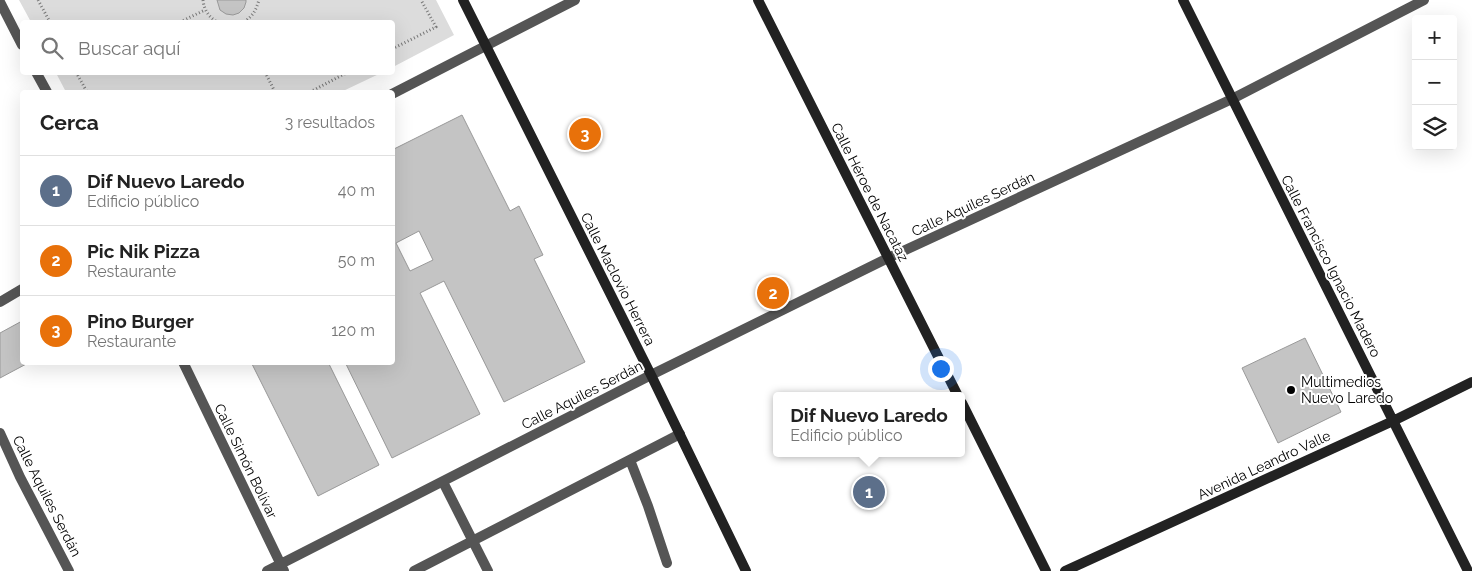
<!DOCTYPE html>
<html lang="es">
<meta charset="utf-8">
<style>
:root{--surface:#fff;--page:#f2f2f2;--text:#222;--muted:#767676;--line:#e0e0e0;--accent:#ea580c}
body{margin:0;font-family:Raleway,sans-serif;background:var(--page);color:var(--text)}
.controls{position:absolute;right:15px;top:15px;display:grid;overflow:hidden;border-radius:5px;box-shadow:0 5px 20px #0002}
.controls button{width:45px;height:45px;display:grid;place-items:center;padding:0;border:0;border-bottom:1px solid var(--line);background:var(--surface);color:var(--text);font:25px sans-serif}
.you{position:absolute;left:940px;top:368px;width:18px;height:18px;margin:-12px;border:4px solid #fff;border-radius:50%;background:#1a73e8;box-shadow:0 0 0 8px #1a73e833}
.badge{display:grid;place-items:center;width:32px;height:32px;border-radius:50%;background:var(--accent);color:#fff;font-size:16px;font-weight:700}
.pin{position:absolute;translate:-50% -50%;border:2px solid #fff;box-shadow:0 1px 5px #0006}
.popup{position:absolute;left:773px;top:392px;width:192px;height:65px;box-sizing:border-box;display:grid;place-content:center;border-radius:5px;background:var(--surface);filter:drop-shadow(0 1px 4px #0005);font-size:16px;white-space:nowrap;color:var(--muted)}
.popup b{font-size:19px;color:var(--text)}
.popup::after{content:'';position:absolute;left:50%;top:100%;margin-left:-10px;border:10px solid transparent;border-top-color:var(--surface)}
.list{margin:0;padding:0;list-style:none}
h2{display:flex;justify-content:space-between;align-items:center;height:65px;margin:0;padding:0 20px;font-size:21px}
h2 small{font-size:16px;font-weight:400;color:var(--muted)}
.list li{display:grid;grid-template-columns:32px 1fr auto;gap:15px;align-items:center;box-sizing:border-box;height:70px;padding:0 20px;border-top:1px solid var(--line)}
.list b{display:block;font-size:19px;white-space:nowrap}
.list p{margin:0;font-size:16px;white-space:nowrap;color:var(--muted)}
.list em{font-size:16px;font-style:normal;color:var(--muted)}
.icon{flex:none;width:28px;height:28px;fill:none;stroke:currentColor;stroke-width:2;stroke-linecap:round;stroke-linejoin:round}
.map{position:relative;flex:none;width:1472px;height:571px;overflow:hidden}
.search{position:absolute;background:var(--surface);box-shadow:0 5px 20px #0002;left:20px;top:20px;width:375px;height:55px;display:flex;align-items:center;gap:12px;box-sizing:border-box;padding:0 18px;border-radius:5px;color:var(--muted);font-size:19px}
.panel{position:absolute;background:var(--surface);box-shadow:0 5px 20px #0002;left:20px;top:90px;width:375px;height:275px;border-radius:5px}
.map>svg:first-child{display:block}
</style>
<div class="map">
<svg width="1472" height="571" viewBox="0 0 1472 571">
<rect width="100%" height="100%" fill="#fff"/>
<path fill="#dcdcdc" d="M 19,0 L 436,0 L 454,35 L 393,67 L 392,22 L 31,22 Z
M 56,73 L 381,73 L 341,92 L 66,92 Z"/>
<path fill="#c4c4c4" stroke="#999" fill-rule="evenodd" d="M 217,0 L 246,0 L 246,2 L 244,8 L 239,13 L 233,15 L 226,14 L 220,10 Z
M 462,115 L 510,211 L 519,206 L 543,255 L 534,259 L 585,362 L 504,402 L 444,281 L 420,293 L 480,414 L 392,458 L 345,362 L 392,362 L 392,150 ZM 419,231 L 433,260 L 410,271 L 396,243 Z
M 22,321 L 22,362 L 30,362 L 0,378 L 0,333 Z
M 1305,338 L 1341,412 L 1278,443 L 1242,368 Z
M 251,362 L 328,362 L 379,465 L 318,496 Z"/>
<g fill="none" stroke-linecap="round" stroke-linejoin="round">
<path stroke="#777" stroke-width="3" stroke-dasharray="1 2.5" stroke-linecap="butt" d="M 38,0 L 50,22
M 203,0 C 204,10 209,17 217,22
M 180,22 L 205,10
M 244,22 C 253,16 256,10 259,0
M 392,49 L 436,27 L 421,0
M 76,72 L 87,92
M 265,72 L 275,92
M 310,92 L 348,72"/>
<path stroke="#555" stroke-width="10" d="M 630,460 L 648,506 L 667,563
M 443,482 L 488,571
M 414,571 L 680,434"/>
<path stroke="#555" stroke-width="10" d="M 0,2 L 22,45
M 36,72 L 47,92
M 392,94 L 575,0
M 0,302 L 22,289
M 183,362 L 284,571
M 0,433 L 20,477 L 69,571
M 267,571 L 651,375 L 888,258 L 1232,99 L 1424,0"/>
<path stroke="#222" stroke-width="10" d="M 463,0 L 651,375 L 746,571
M 758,0 L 958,396
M 1183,0 L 1468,571
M 962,403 L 1046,571
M 1065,571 L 1393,421 L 1472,382"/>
</g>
<circle fill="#000" stroke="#fff" stroke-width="2" cx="1291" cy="390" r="5"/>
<g text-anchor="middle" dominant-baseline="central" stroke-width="4" stroke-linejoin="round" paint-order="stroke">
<g font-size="14" fill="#000" stroke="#fff">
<text transform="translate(870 192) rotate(63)">Calle Héroe de Nacataz</text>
<text transform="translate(973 204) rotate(-25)">Calle Aquiles Serdán</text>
<text transform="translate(1331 266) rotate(63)">Calle Francisco Ignacio Madero</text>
<text transform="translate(618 279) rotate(63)">Calle Maclovio Herrera</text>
<text transform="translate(582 395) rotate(-27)">Calle Aquiles Serdán</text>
<text transform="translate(246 461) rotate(64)">Calle Simón Bolívar</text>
<text transform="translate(1264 465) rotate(-25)">Avenida Leandro Valle</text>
<text transform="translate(47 496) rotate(63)">Calle Aquiles Serdán</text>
</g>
<g font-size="14" fill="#000" stroke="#fff" text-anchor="start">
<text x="1301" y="382">Multimedios<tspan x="1301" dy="16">Nuevo Laredo</tspan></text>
</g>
</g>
</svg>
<div class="controls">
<button>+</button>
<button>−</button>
<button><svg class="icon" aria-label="layers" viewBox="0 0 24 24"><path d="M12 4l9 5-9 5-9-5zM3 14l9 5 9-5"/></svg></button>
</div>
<div class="you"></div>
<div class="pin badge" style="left:869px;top:492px;background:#5c6f8a">1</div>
<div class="popup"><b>Dif Nuevo Laredo</b>Edificio público</div>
<div class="pin badge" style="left:773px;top:293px;background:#e8710a">2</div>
<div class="pin badge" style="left:585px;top:134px;background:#e8710a">3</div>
<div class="search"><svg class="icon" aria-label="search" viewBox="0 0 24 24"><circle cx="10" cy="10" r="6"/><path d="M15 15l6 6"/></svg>Buscar aquí</div>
<section class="panel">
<h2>Cerca<small>3 resultados</small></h2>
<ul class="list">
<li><span class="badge" style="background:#5c6f8a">1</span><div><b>Dif Nuevo Laredo</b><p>Edificio público</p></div><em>40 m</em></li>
<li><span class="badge" style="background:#e8710a">2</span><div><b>Pic Nik Pizza</b><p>Restaurante</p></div><em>50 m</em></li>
<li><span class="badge" style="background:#e8710a">3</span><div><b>Pino Burger</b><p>Restaurante</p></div><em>120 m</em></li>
</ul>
</section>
</div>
